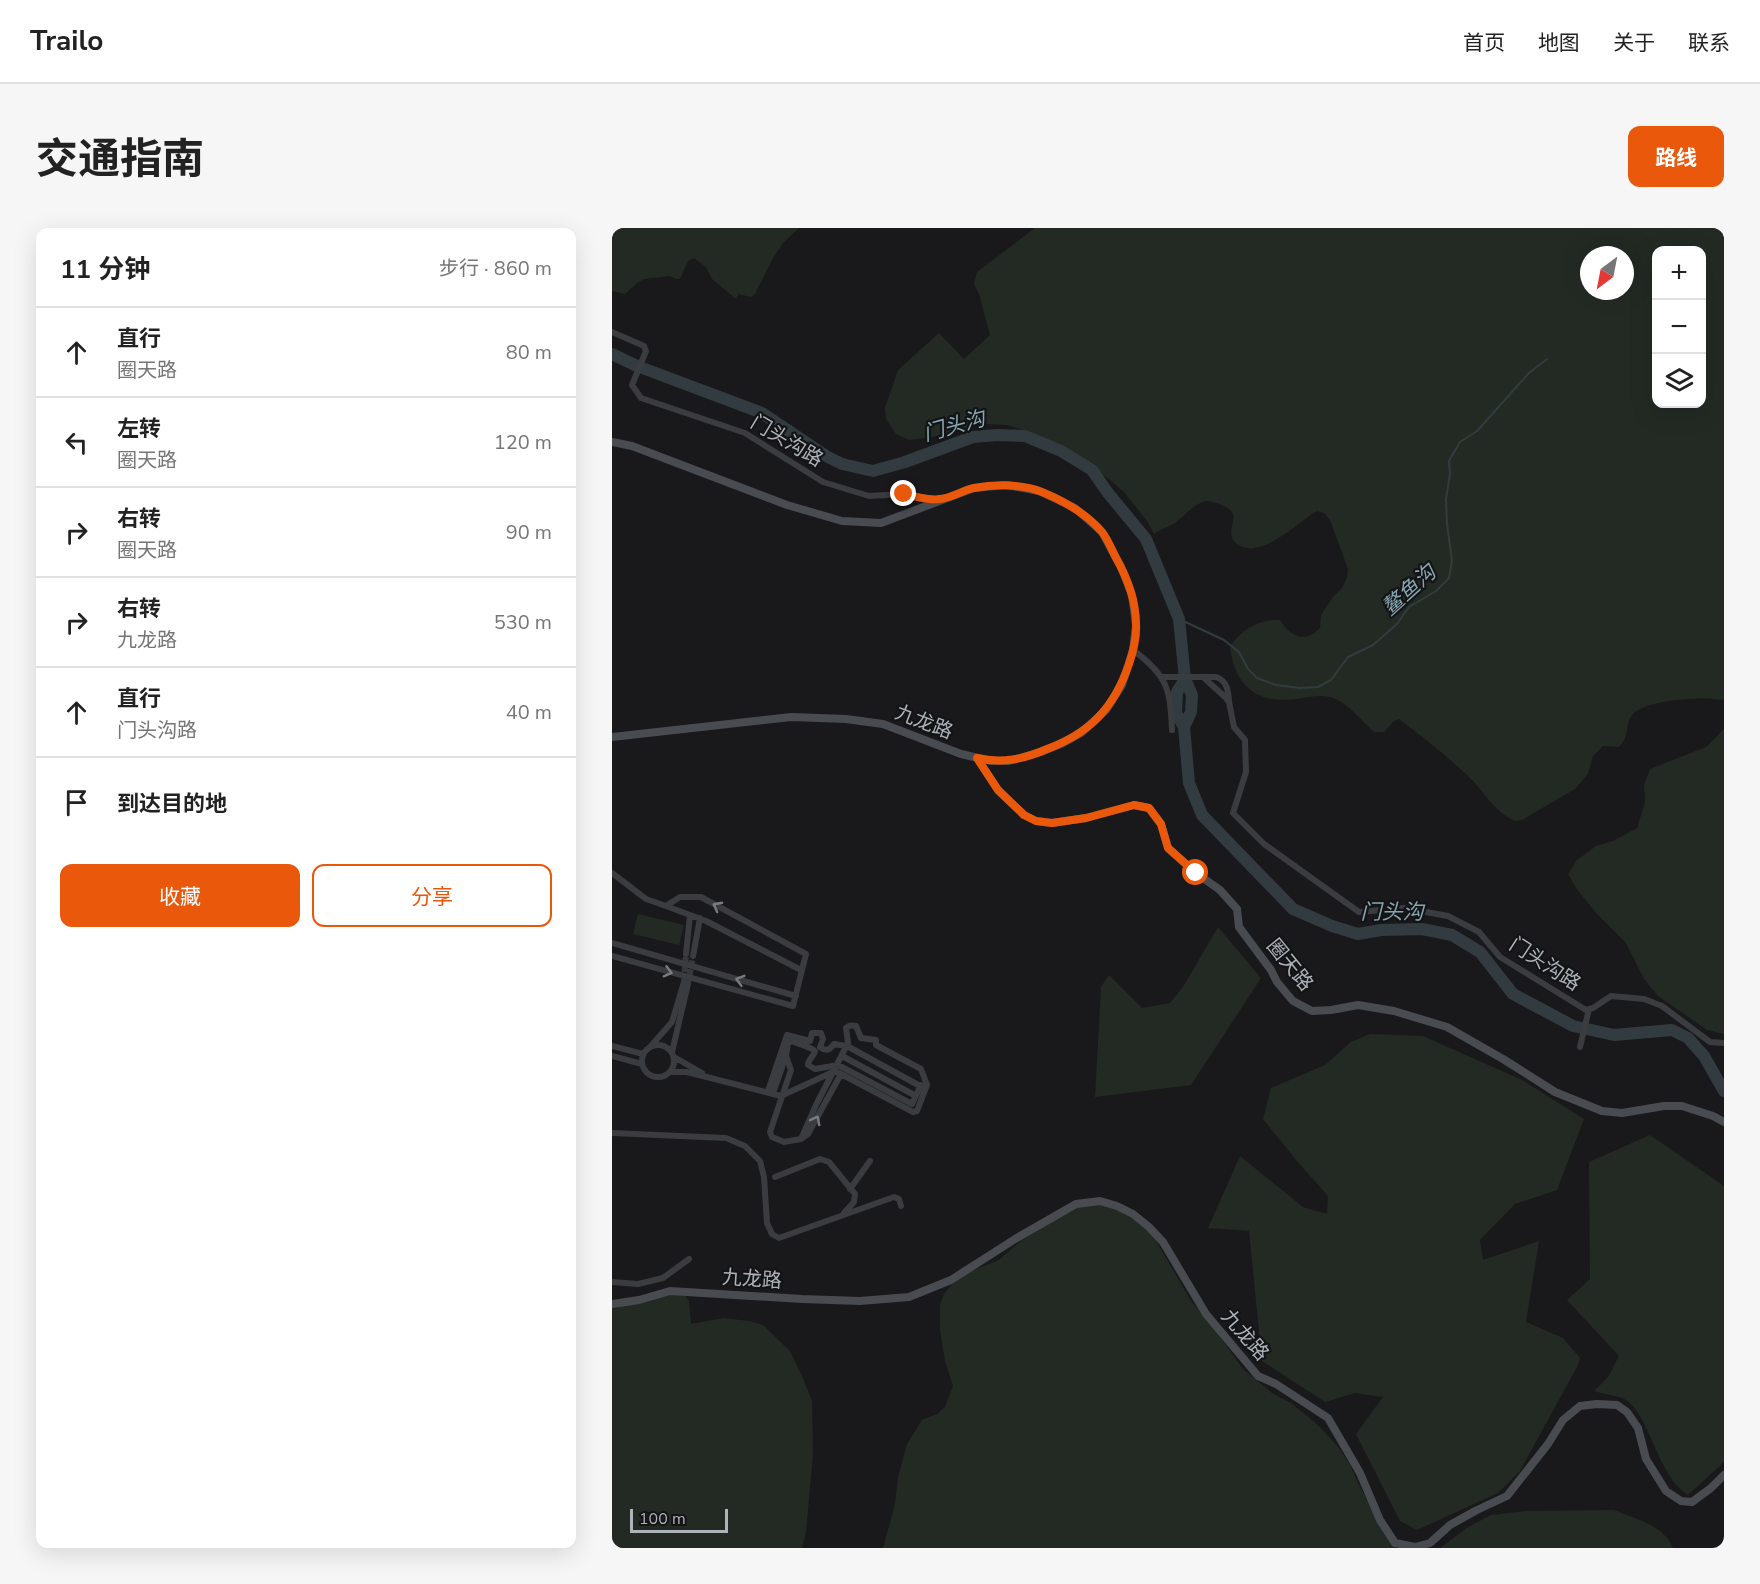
<!DOCTYPE html>
<html lang="zh">
<meta charset="utf-8">
<style>
:root{--surface:#fff;--page:#f6f6f6;--text:#222;--muted:#767676;--line:#e0e0e0;--accent:#ea580c}
body{margin:0;font-family:"Nunito Sans","Noto Sans SC",sans-serif;background:var(--page);color:var(--text)}
.controls{position:absolute;right:18px;top:18px;display:grid;overflow:hidden;border-radius:12px;box-shadow:0 6px 24px #0002}
.controls button{width:54px;height:54px;display:grid;place-items:center;padding:0;border:0;border-bottom:2px solid var(--line);background:var(--surface);color:var(--text);font:30px sans-serif}
.compass{position:absolute;left:968px;top:18px;width:54px;height:54px;border-radius:50%;background:var(--surface);box-shadow:0 6px 24px #0002;rotate:212deg}
.scale{position:absolute;left:18px;bottom:15px;width:98px;box-sizing:border-box;padding-left:6px;border:3px solid #acb3b9;border-top:0;font-size:16px;line-height:21px;white-space:nowrap;color:#acb3b9;-webkit-text-stroke:4px #141416;paint-order:stroke}
.stop{position:absolute;width:18px;height:18px;margin:-14px;border:4px solid #ea580c;border-radius:50%;background:#fff}
.stop.end{background:#ea580c;border-color:#fff;box-shadow:0 2px 6px #0008}
.list{margin:0;padding:0;list-style:none}
h2{display:flex;justify-content:space-between;align-items:center;height:78px;margin:0;padding:0 24px;font-size:26px}
h2 small{font-size:20px;font-weight:400;color:var(--muted)}
.list li{display:grid;grid-template-columns:39px 1fr auto;gap:18px;align-items:center;box-sizing:border-box;height:90px;padding:0 24px;border-top:2px solid var(--line)}
.list b{display:block;font-size:22px;white-space:nowrap}
.list p{margin:0;font-size:20px;white-space:nowrap;color:var(--muted)}
.list em{font-size:20px;font-style:normal;color:var(--muted)}
.actions{display:flex;gap:12px;padding:18px 24px}
.actions a{flex:1;padding:14px 0;border:2px solid var(--accent);border-radius:12px;text-align:center;font-size:21px;color:var(--accent)}
.actions .main{background:var(--accent);color:#fff}
.icon{flex:none;width:33px;height:33px;fill:none;stroke:currentColor;stroke-width:2;stroke-linecap:round;stroke-linejoin:round}
.map{position:relative;flex:none;width:1112px;height:1320px;overflow:hidden;border-radius:12px}
header{display:flex;align-items:center;gap:36px;box-sizing:border-box;height:84px;padding:0 30px;background:var(--surface);border-bottom:2px solid var(--line)}
header strong{font-size:28px}
nav{display:flex;gap:33px;margin-inline-start:auto;font-size:21px}
.intro{display:flex;align-items:center;justify-content:space-between;box-sizing:border-box;height:144px;padding:0 36px}
h1{margin:0;font-size:42px}
.button{padding:15px 27px;border-radius:12px;background:var(--accent);color:#fff;font-size:21px;font-weight:700}
main{display:flex;gap:36px;padding:0 36px}
aside{flex:1;background:var(--surface);border-radius:12px;box-shadow:0 6px 24px #0002}
.map>svg:first-child{display:block}
</style>
<header>
<strong>Trailo</strong>
<nav><a>首页</a><a>地图</a><a>关于</a><a>联系</a></nav>
</header>
<div class="intro"><h1>交通指南</h1><a class="button">路线</a></div>
<main>
<aside>
<h2>11 分钟<small>步行 · 860 m</small></h2>
<ul class="list">
<li><svg class="icon" aria-label="ahead" viewBox="0 0 24 24"><path d="M12 20V5M6 11l6-6 6 6"/></svg><div><b>直行</b><p>圈天路</p></div><em>80 m</em></li>
<li><svg class="icon" aria-label="left" viewBox="0 0 24 24"><path d="M17 20v-9H6M10 6l-5 5 5 5"/></svg><div><b>左转</b><p>圈天路</p></div><em>120 m</em></li>
<li><svg class="icon" aria-label="right" viewBox="0 0 24 24"><path d="M7 20v-9h11M14 6l5 5-5 5"/></svg><div><b>右转</b><p>圈天路</p></div><em>90 m</em></li>
<li><svg class="icon" aria-label="right" viewBox="0 0 24 24"><path d="M7 20v-9h11M14 6l5 5-5 5"/></svg><div><b>右转</b><p>九龙路</p></div><em>530 m</em></li>
<li><svg class="icon" aria-label="ahead" viewBox="0 0 24 24"><path d="M12 20V5M6 11l6-6 6 6"/></svg><div><b>直行</b><p>门头沟路</p></div><em>40 m</em></li>
<li><svg class="icon" aria-label="arrive" viewBox="0 0 24 24"><path d="M6 21V4h12l-3 4 3 4H6"/></svg><div><b>到达目的地</b></div></li>
</ul>
<div class="actions"><a class="main">收藏</a><a>分享</a></div>
</aside>
<div class="map">
<svg width="1112" height="1320" viewBox="0 0 1112 1320">
<rect width="100%" height="100%" fill="#19191b"/>
<path fill="#232a23" fill-rule="evenodd" d="M 0,0 L 187,0 L 171,15 L 161,30 L 143,66 L 139,69 L 126,66 L 124,71 L 100,51 L 94,39 L 82,30 L 76,33 L 68,51 L 64,51 L 58,48 L 32,51 L 25,55 L 13,66 L 0,63 Z
M 423,0 L 1112,0 L 1112,472 C 1093,468 1035,471 1021,486 C 1015,492 1016,500 1014,507 C 1013,512 1010,515 1007,519 L 991,518 L 981,528 L 976,546 L 963,561 L 910,592 L 903,593 C 881,583 873,564 856,548 C 834,527 811,509 787,491 L 782,493 L 772,504 L 762,504 C 750,493 738,478 724,471 C 710,465 696,470 683,471 C 644,476 622,457 618,418 C 631,401 646,391 668,392 C 678,408 693,416 708,400 L 709,387 L 721,369 L 730,360 L 735,350 L 736,341 L 718,292 L 712,285 L 705,283 L 700,286 C 683,298 651,327 631,319 C 627,317 622,315 620,310 C 615,295 633,286 607,276 C 604,275 597,273 594,273 C 581,276 573,288 563,295 C 556,299 549,301 542,306 L 535,293 L 512,264 L 498,252 L 452,220 L 419,204 L 395,197 L 372,196 L 321,209 L 297,212 L 284,206 L 274,191 L 273,180 L 286,142 L 327,105 L 352,131 L 378,107 L 367,66 L 362,56 L 365,44 ZM 1044,22 L 1090,22 L 1090,176 L 1044,176 ZM 977,27 L 1013,27 L 1013,63 L 977,63 Z
M 1112,501 L 1112,806 L 1095,802 L 1046,768 L 1032,751 L 1014,715 L 984,685 L 964,660 L 956,646 L 965,632 L 984,618 L 1001,613 L 1025,600 L 1033,574 L 1032,557 L 1038,541 L 1094,519 Z
M 26,686 L 72,697 L 67,717 L 21,706 Z
M 606,699 L 649,750 L 579,857 L 483,869 L 489,759 L 497,747 L 530,780 L 558,775 L 571,759 Z
M 758,806 L 811,808 L 910,852 L 972,891 L 945,962 L 903,976 L 868,1012 L 871,1032 L 927,1013 L 914,1094 L 951,1110 L 968,1130 L 965,1139 L 908,1243 L 886,1265 L 805,1302 L 788,1293 L 744,1206 L 771,1169 L 743,1165 L 713,1174 L 650,1133 L 637,1003 L 596,1000 L 628,928 L 691,979 L 715,986 L 716,968 L 685,933 L 651,891 L 659,860 L 713,837 L 739,814 Z
M 1038,907 L 1112,958 L 1112,1234 L 1076,1267 C 1043,1246 1038,1182 1010,1170 C 1001,1167 991,1166 982,1163 L 996,1149 L 1007,1128 L 955,1072 L 978,1051 L 977,934 Z
M 496,972 L 539,1004 L 579,1073 L 606,1106 L 631,1141 L 660,1165 L 679,1175 L 695,1188 L 709,1200 L 727,1220 L 738,1237 L 748,1259 L 771,1302 L 784,1320 L 271,1320 L 283,1276 L 286,1249 L 295,1216 L 310,1192 L 325,1186 L 333,1179 L 341,1158 L 333,1133 L 328,1102 L 328,1076 L 332,1066 L 347,1048 L 387,1032 L 409,1013 L 454,982 Z
M 69,1062 L 77,1073 L 79,1096 L 111,1090 L 137,1093 L 151,1097 L 178,1123 L 190,1148 L 200,1173 L 201,1226 L 194,1304 L 190,1320 L 0,1320 L 0,1078 Z
M 1002,1282 C 1023,1291 1052,1297 1061,1320 L 828,1320 L 856,1299 L 879,1287 L 915,1283 Z"/>
<g fill="none" stroke-linecap="round" stroke-linejoin="round">
<path stroke="#323c40" stroke-width="2" d="M 567,391 L 612,412 L 627,424 L 636,441 L 645,450 L 664,457 L 688,460 L 706,459 L 719,452 L 736,429 L 761,417 L 785,396 L 797,379 L 824,363 L 837,350 L 840,333 L 835,296 L 834,271 L 838,246 L 837,233 L 848,214 L 865,203 L 917,145 L 935,131"/>
<path stroke="#323c40" stroke-width="12" d="M 0,126 L 25,138 L 150,185 L 214,228 L 230,236 L 261,243 L 293,234 L 361,209 L 386,207 L 413,208 L 449,223 L 480,242 L 496,265 L 534,311 L 567,391 L 573,451 L 580,467 L 579,484 L 572,499 L 577,555 L 590,587 L 681,681 L 720,698 L 746,706 L 769,702 L 810,701 L 840,707 L 868,724 L 901,766 L 961,798 L 1002,807 L 1060,802 L 1076,810 L 1092,828 L 1112,863
M 572,499 L 564,485 L 565,464 L 573,451"/>
<path stroke="#36383b" stroke-width="6" stroke-dasharray="6 3" stroke-linecap="butt" d="M 72,753 L 74,726
M 76,756 L 81,728"/>
<path stroke="#3a3c3f" stroke-width="6" d="M 0,104 L 32,118 L 34,123 L 20,157 L 29,170 L 133,205 L 211,254 L 257,268 L 292,266 L 328,272
M 521,422 C 556,448 558,461 560,502
M 550,449 L 604,449 C 615,453 616,462 617,472
M 591,449 L 613,469 L 617,474 L 622,499 L 633,512 L 634,544 L 621,585 L 652,616 L 747,684 L 792,680 L 836,688 L 867,704 L 888,729 L 974,782 L 981,780 L 999,768 L 1032,771 L 1050,778 L 1098,814 L 1112,815
M 0,645 L 34,671 L 54,678
M 0,715 L 184,768
M 74,726 L 78,687
M 0,728 L 181,778 L 194,726 L 89,669 L 68,669 L 54,678 L 94,693 L 189,742
M 81,728 L 88,690
M30 833a16 16 0 1 1 32 0a16 16 0 1 1-32 0Z
M 0,818 L 31,826
M 38,819 L 60,794 L 72,754
M 968,819 L 977,781
M 60,824 L 76,756
M 0,828 L 30,836
M 174,828 L 176,815 L 180,813 C 186,816 199,819 203,823 C 202,829 196,831 196,837 L 203,841 L 226,837 L 300,876 L 309,857
M 230,828 L 304,868
M 62,829 L 90,845
M 58,844 L 75,844 L 169,868 L 223,843 L 229,846 L 301,884 L 305,883 L 315,857 L 309,841 L 264,817 L 264,812 L 249,810 L 244,798 C 240,797 238,797 234,800 L 236,815 L 204,877 L 189,911 L 196,906 L 229,846
M 156,863 L 175,807 L 198,813 L 200,805 L 209,805 L 211,811 L 208,819 C 214,824 218,822 222,816 L 235,818 L 308,858
M 161,865 L 174,828 L 179,842 L 158,904 L 160,909 L 172,914 L 189,911
M 0,905 L 114,910 L 133,918 L 148,933 L 152,949 L 155,995 L 160,1006 L 167,1010 L 282,969 L 287,971 L 289,978
M 163,949 L 208,931 L 217,934 L 243,966 L 242,974 L 232,985
M 238,961 L 258,933
M 0,1054 L 26,1056 L 51,1050 L 77,1031"/>
<path stroke="#484b4f" stroke-width="8" d="M 0,214 L 20,218 L 175,277 L 230,293 L 269,295 L 362,260 L 395,257 L 427,263 L 463,280 L 490,304 L 509,339 L 520,367 L 524,397 L 521,422 L 510,457 L 494,482 L 469,505 L 451,515 L 429,524 L 397,533 L 379,533 L 349,526 L 271,496 L 234,491 L 179,489 L 0,509
M 365,530 L 386,562 L 412,587 L 424,593 L 440,595 L 474,590 L 522,577 L 537,580 L 549,596 L 556,620 L 584,645 L 608,662 L 625,681 L 627,699 L 659,742 L 665,754 L 681,773 L 700,783 L 719,782 L 746,777 L 782,783 L 835,799 L 891,831 L 943,864 L 990,883 L 1010,885 L 1052,878 L 1070,878 L 1101,888 L 1112,894
M 0,1076 L 27,1072 L 58,1063 L 190,1071 L 248,1073 L 297,1069 L 339,1052 L 403,1011 L 464,976 L 488,973 L 505,978 L 521,986 L 537,999 L 551,1014 L 594,1086 L 646,1148 L 664,1156 L 716,1190 L 748,1245 L 768,1292 L 783,1315 L 803,1319 L 818,1315 L 838,1297 L 865,1282 L 895,1268 L 936,1216 L 951,1192 L 968,1178 L 985,1176 L 1005,1177 L 1015,1184 L 1026,1200 L 1034,1231 L 1054,1263 L 1069,1273 L 1080,1274 L 1099,1260 L 1112,1247"/>
</g>
<defs><path id="oneway-chevron" d="M-2-3.5L2.5 0L-2 3.5" fill="none" stroke-width="1.6" stroke-linecap="round" stroke-linejoin="round" transform="scale(1.5)"/></defs>
<g stroke="#797d82">
<use href="#oneway-chevron" transform="translate(105 678) rotate(-152)"/>
<use href="#oneway-chevron" transform="translate(56 744) rotate(15)"/>
<use href="#oneway-chevron" transform="translate(128 752) rotate(-164)"/>
<use href="#oneway-chevron" transform="translate(204 892) rotate(-62)"/>
</g>
<g fill="none" stroke-linecap="round" stroke-linejoin="round">
<path stroke="#ea580c" stroke-width="8" d="M 292,266 C 303,268 317,273 328,271 C 340,270 351,262 362,260 C 383,256 410,256 430,264 C 452,273 474,285 490,304 C 495,310 499,320 503,328 C 515,349 524,372 524,396 C 525,410 521,424 517,436 C 502,480 478,505 435,521 C 412,531 390,536 365,530 L 386,562 L 412,587 L 424,593 L 440,595 L 474,590 L 522,577 L 537,580 L 549,596 L 556,620 L 584,645"/>
</g>
<g text-anchor="middle" dominant-baseline="central" stroke-width="4.5" stroke-linejoin="round" paint-order="stroke">
<g font-size="20" fill="#acb3b9" stroke="#141416">
<text transform="translate(175 213) rotate(31)">门头沟路</text>
<text transform="translate(312 494) rotate(21)">九龙路</text>
<text transform="translate(933 736) rotate(33)">门头沟路</text>
<text transform="translate(678 737) rotate(51)">圈天路</text>
<text transform="translate(140 1051) rotate(4)">九龙路</text>
<text transform="translate(633 1107) rotate(49)">九龙路</text>
</g>
<g font-size="21" font-style="italic" fill="#86a6b1" stroke="#141416">
<text transform="translate(342 198) rotate(-15)">门头沟</text>
<text transform="translate(797 362) rotate(-42)">鳌鱼沟</text>
<text x="780" y="684">门头沟</text>
</g>
</g>
</svg>
<div class="controls">
<button>+</button>
<button>−</button>
<button><svg class="icon" aria-label="layers" viewBox="0 0 24 24"><path d="M12 4l9 5-9 5-9-5zM3 14l9 5 9-5"/></svg></button>
</div>
<svg class="compass" viewBox="-18 -18 36 36"><path d="M0-13l5 13h-10z" fill="#e53935"/><path d="M0 13l5-13h-10z" fill="#767676"/></svg>
<div class="scale">100 m</div>
<div class="stop" style="left:584px;top:645px"></div>
<div class="stop end" style="left:292px;top:266px"></div>
</div>
</main>
